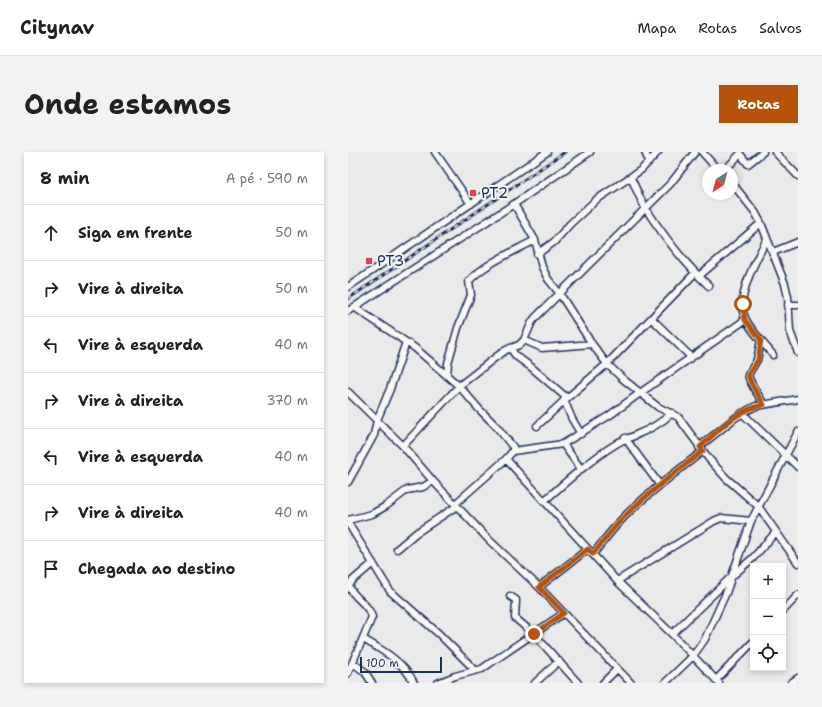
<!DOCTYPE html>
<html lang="pt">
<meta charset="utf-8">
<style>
:root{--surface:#fff;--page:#f2f2f2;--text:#202124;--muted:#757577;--line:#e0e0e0;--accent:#b45309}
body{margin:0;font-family:"Shantell Sans",sans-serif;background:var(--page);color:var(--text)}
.controls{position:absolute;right:12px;bottom:12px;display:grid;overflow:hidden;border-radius:0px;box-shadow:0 2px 6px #0003}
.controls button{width:36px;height:36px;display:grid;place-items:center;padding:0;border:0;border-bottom:1px solid var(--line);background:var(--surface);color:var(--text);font:20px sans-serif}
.compass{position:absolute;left:354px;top:12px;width:36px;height:36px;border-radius:50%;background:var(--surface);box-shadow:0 2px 6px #0003;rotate:216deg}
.scale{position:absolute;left:12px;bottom:10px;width:82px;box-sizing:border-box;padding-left:4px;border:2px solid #1b2f5e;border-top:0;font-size:11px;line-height:14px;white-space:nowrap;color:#1b2f5e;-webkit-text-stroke:3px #f6f6f2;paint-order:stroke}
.stop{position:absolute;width:12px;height:12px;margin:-9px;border:3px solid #b45309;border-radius:50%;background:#fff}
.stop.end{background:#b45309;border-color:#fff;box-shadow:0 1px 4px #0008}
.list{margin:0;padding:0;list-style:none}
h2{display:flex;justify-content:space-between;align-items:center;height:52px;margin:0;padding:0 16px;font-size:17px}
h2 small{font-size:13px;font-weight:400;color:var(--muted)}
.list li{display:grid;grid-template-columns:26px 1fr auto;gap:12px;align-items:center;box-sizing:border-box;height:56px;padding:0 16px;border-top:1px solid var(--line)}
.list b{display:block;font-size:15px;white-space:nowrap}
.list em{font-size:13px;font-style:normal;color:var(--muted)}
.icon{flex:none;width:22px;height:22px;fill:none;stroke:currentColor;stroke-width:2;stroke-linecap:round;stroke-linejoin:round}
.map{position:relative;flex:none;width:450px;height:531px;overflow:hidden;border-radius:0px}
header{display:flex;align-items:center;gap:24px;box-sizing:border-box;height:56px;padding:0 20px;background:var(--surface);border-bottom:1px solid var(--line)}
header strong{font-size:19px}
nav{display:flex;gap:22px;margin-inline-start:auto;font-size:14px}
.intro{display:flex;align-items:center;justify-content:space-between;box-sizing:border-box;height:96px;padding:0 24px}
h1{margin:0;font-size:28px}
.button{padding:10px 18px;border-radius:0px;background:var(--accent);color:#fff;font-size:14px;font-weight:700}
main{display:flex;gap:24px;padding:0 24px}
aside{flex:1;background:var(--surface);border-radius:0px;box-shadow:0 2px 6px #0003}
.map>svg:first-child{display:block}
</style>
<header>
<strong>Citynav</strong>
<nav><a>Mapa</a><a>Rotas</a><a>Salvos</a></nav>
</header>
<div class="intro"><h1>Onde estamos</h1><a class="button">Rotas</a></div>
<main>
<aside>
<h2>8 min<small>A pé · 590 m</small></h2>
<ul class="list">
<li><svg class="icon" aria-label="ahead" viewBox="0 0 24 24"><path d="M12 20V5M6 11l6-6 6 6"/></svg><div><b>Siga em frente</b></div><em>50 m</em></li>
<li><svg class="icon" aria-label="right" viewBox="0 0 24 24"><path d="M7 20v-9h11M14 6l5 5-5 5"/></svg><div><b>Vire à direita</b></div><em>50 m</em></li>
<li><svg class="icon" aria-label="left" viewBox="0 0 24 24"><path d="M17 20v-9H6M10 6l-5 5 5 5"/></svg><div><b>Vire à esquerda</b></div><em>40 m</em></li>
<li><svg class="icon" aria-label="right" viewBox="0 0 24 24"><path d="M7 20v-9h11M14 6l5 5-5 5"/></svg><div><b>Vire à direita</b></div><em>370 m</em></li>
<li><svg class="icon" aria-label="left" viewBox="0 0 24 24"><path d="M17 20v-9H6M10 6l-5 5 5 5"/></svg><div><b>Vire à esquerda</b></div><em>40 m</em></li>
<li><svg class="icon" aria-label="right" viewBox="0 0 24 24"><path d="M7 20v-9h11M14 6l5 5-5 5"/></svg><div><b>Vire à direita</b></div><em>40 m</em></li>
<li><svg class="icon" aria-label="arrive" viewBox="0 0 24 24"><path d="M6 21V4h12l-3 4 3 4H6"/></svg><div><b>Chegada ao destino</b></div></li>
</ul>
</aside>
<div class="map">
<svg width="450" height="531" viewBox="0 0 450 531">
<rect width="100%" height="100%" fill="#e9eae9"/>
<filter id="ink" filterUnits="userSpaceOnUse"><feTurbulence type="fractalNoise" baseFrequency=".025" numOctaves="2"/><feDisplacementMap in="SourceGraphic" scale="8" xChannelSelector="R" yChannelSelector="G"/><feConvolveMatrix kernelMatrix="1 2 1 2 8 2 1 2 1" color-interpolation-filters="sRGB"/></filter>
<g filter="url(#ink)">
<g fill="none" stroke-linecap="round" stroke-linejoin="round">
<defs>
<path id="minor" d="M 87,0 L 123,52
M 297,0 L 301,10
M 354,0 L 370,18
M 427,0 L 450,24
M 377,18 L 392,2 L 400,12 L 415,0
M 283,26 C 288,36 292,47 298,57 C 315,83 338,113 361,134
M 384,31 L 407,60 L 413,71 L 437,132 L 440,145 L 442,179 L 450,201
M 166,52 L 187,88 L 194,115 L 200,127 L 212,142 L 244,192 L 259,212 L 275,227 L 310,255 L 330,265 L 361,307 L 378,326 L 410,354 L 450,411
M 419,87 C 409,106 387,145 397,166 C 401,176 418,194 425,203
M 425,100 L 450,90
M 189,102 L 206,90 L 222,72 L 248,48 L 293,18 L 310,0
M 351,124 L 413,71
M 0,135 L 199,0
M 440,153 L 450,153
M 6,155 L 67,196 L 111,234 L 131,257 L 148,274 L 165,295 L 165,299 L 158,307 L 269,429 L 324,482 L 371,531
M 0,159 L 166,52 L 242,0
M 304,167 L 343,205
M 176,188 L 194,196 L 244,192
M 413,188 L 409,208 L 400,223 C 403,234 411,243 416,253
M 162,196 L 168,204 L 183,215 L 219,246
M 99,224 L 100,211 L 110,176 L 123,143 L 121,129 C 136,112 167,99 187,88
M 0,240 L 55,294 L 85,329 L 141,388 L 191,435 L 283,531
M 216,248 L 224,267 L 233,282
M 394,261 L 450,315
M 189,274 L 219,246 L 259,212 L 347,121
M 277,286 L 311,332
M 215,292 L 233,317
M 55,294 L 111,234 L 148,205 L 158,198 L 171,193 L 176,188 L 184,170 L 187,166 L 323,31 L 347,0
M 351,295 L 387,266 L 400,258 L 408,254 L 450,247
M 165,299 L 215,292 L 262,263 L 292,241 L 397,168
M 0,330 L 26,283 L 29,268 L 42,237 L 58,190
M 196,349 C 219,329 242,308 268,292 C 275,287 283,286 290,282 C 303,277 314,270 324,261
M 107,352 L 158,307
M 0,368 L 24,362 L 38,354 L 59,338 L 75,335 L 85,329
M 0,371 L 42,439 L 91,482 L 127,518
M 49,397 L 68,381 L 109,354
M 245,402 C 255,390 265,376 277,364 C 301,340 328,320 355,299
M 269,429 L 366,369 L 373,366 L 403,369
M 191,435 L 240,397
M 162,444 L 168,448 L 167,466 L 186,482 L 230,531
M 435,459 L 450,443
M 324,482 L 383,425 L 405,406 L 428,380
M 15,487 C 34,498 56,510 66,531
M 5,511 L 17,520 L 24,531
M 0,521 L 24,465 C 21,452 5,446 1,434 L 4,429 L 25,411
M 368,528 L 405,490
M 90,531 L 107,524 L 134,517 L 141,512 L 216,461
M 187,531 L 211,509
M 255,531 L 269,517
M 317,531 L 345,504 L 357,487 L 378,441 L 403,369 L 450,280
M 443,531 L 450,526"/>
</defs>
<use href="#minor" stroke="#1b2f5e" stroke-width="9"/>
<use href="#minor" stroke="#f6f6f2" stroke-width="6"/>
<defs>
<path id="rail" d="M 0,147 L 217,0"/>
</defs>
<use href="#rail" stroke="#1b2f5e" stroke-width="3"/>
<use href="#rail" stroke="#f6f6f2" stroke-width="1.5" stroke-dasharray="4.5" stroke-linecap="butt"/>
</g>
</g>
<g fill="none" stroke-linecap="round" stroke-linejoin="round" filter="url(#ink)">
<path stroke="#b45309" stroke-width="5" d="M 186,482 L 216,461 L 191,435 L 240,397 L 245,402 C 255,390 265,376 277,364 C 301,340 328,320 355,299 L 352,295 C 370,279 391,256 416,253 L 404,233 L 400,223 L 410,208 L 413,188 L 397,168 L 395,152"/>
</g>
<g fill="#d1495b" stroke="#f6f6f2" stroke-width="1.5">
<rect x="121" y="37" width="8" height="8" rx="2"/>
<rect x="17" y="105" width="8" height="8" rx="2"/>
</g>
<g text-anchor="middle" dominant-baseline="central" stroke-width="4" stroke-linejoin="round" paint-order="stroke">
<g font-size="15" fill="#1b2f5e" stroke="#f6f6f2" text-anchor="start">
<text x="133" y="41">PT2</text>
<text x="29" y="109">PT3</text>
</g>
</g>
</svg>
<div class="controls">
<button>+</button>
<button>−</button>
<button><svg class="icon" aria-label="locate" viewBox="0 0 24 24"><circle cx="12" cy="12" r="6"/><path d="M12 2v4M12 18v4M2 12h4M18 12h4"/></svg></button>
</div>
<svg class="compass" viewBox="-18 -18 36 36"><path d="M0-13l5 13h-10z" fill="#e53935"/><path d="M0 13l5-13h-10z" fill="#757577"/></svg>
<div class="scale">100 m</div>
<div class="stop" style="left:395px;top:152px"></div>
<div class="stop end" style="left:186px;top:482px"></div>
</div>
</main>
